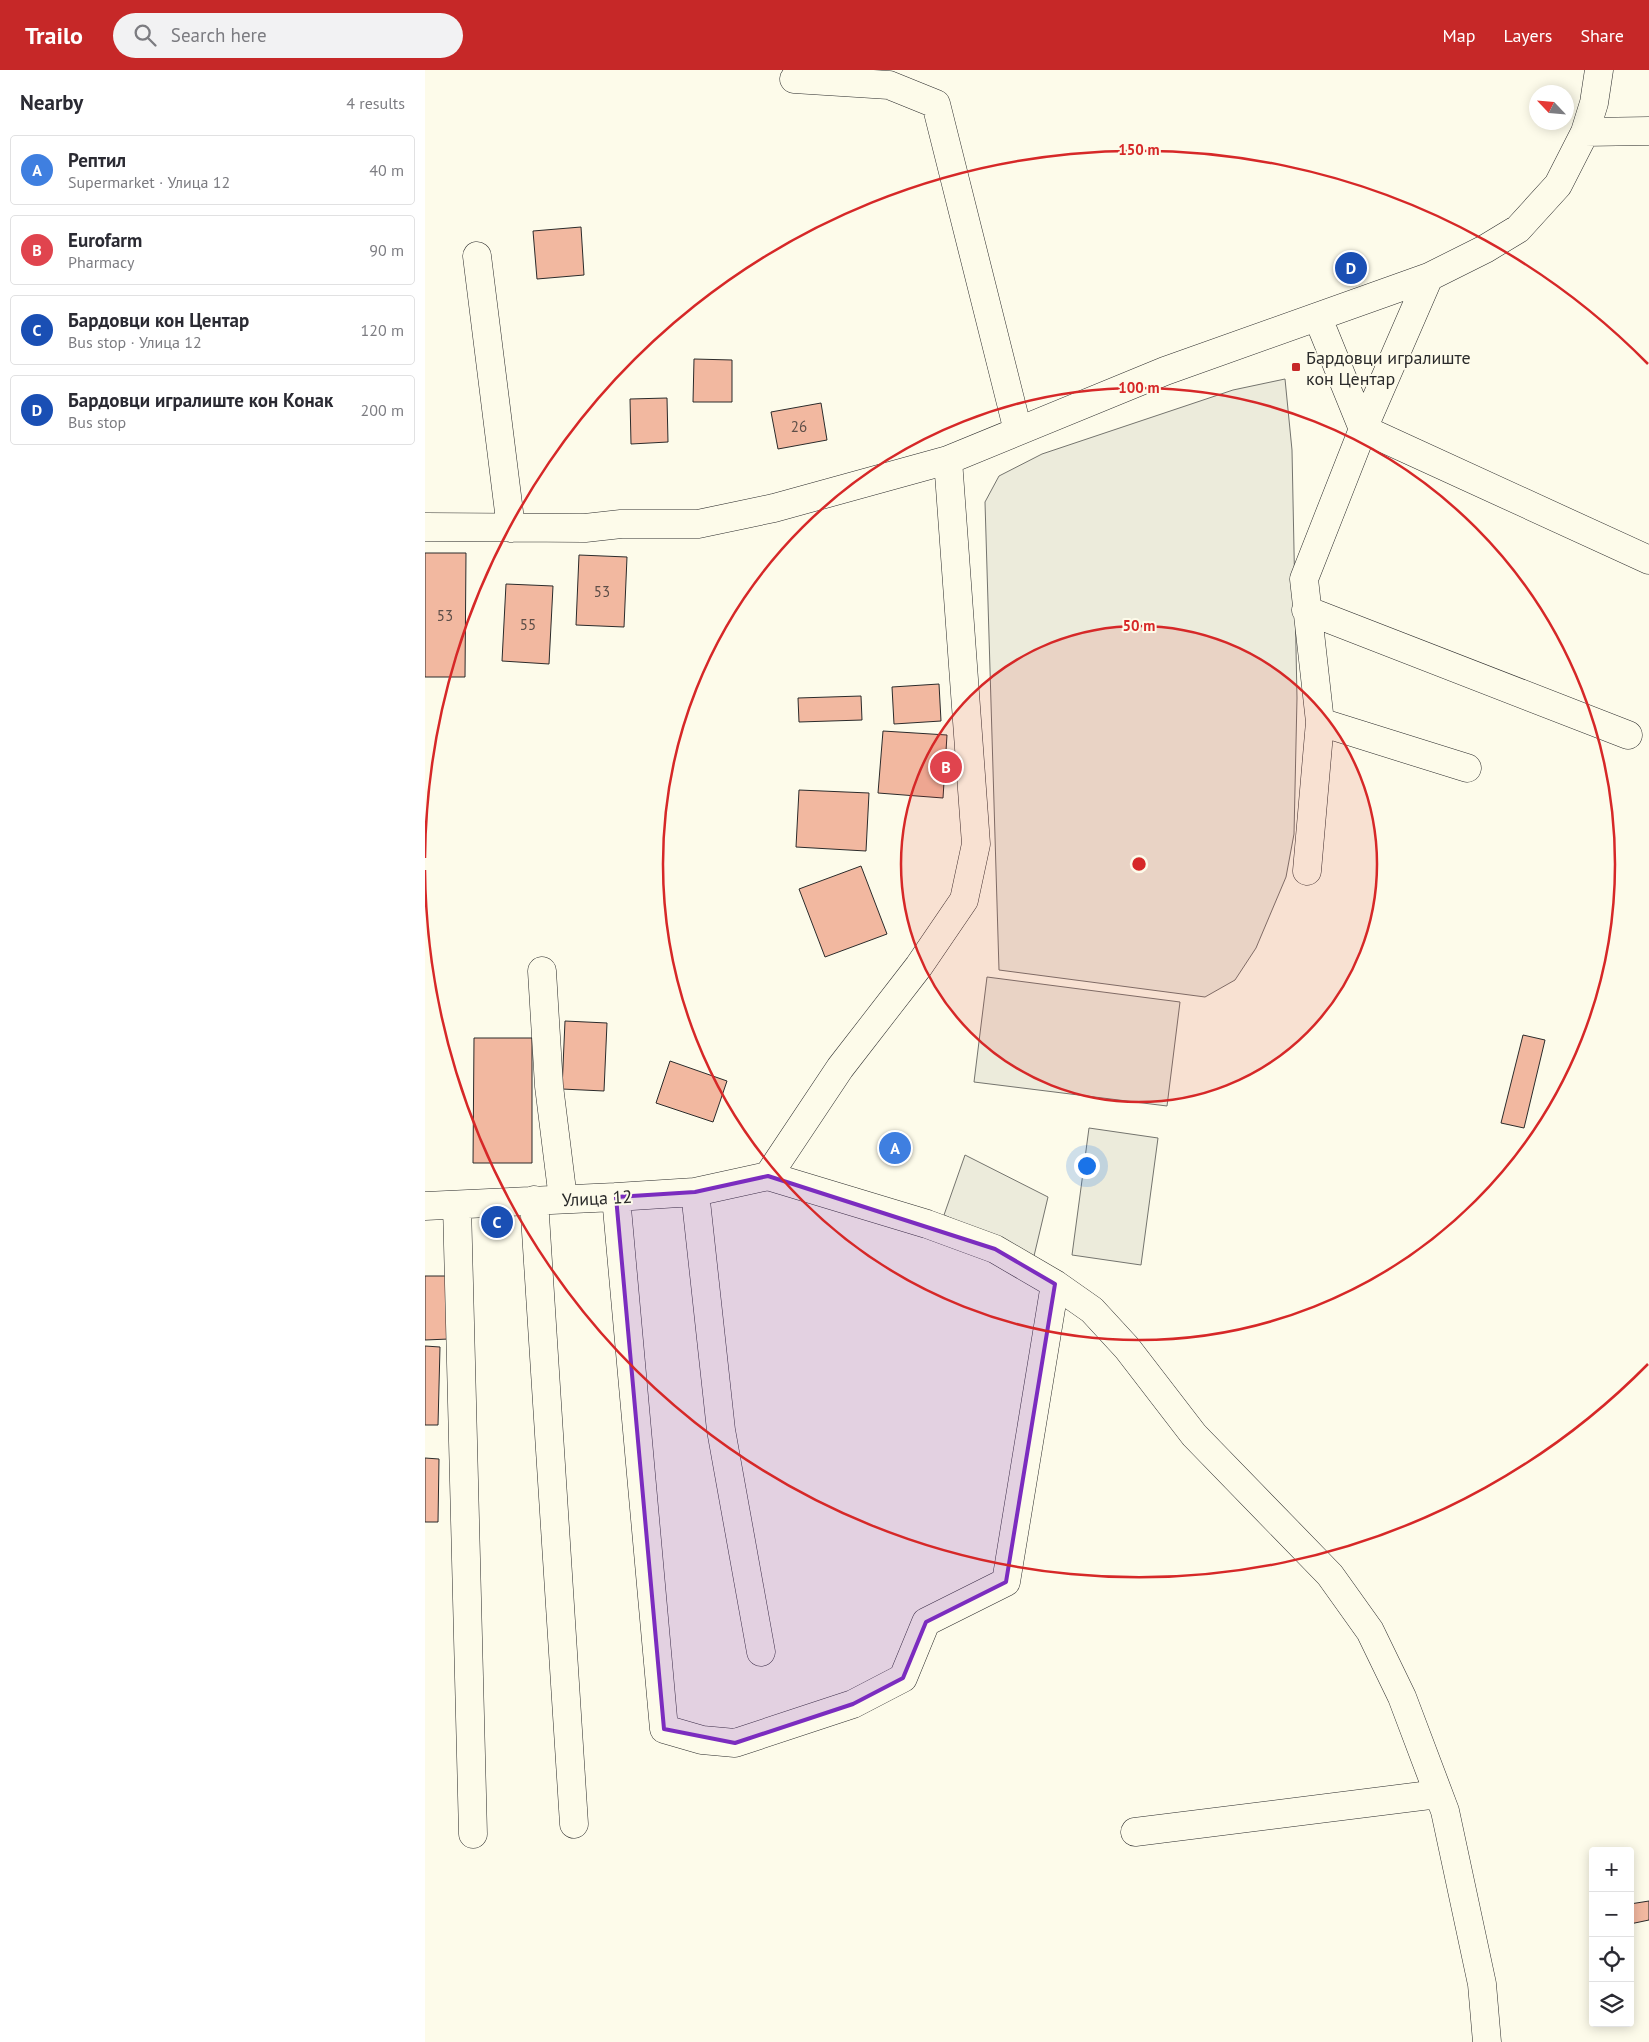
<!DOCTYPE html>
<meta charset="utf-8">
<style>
:root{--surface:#fff;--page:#f2f2f3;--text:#2b2b33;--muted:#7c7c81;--line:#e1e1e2;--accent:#c62828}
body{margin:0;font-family:"PT Sans",sans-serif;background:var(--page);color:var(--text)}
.controls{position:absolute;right:15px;bottom:15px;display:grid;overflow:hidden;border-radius:5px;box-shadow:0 2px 12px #0003}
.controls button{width:45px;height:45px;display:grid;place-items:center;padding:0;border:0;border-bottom:1px solid var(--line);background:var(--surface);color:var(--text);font:25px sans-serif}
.compass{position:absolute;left:1104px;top:15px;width:45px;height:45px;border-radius:50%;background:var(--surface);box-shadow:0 2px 12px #0003;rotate:296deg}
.you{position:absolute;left:661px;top:1095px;width:18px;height:18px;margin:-12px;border:4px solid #fff;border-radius:50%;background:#1a73e8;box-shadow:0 0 0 8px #1a73e833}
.badge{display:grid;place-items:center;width:32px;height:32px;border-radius:50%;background:var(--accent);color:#fff;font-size:16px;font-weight:700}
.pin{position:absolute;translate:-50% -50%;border:2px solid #fff;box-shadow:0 1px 5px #0006}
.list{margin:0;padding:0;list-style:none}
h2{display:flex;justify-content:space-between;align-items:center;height:65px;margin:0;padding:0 20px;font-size:21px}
h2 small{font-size:16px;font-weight:400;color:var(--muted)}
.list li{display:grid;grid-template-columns:32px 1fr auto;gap:15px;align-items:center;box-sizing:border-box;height:70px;margin:0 10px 10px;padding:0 10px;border:1px solid var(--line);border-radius:5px}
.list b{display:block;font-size:19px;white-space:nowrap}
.list p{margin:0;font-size:16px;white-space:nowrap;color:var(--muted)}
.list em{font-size:16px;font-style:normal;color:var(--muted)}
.icon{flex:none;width:28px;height:28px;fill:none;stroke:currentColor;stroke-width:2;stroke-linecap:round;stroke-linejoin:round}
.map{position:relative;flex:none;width:1224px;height:1972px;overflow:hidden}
header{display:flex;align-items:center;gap:30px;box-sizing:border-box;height:70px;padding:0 25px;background:var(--accent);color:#fff}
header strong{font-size:24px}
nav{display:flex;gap:28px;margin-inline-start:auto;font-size:18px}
.search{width:350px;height:45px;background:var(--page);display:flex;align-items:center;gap:12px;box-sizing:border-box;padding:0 18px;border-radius:28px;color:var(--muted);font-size:19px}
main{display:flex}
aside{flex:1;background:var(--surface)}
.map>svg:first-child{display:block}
</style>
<header>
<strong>Trailo</strong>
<div class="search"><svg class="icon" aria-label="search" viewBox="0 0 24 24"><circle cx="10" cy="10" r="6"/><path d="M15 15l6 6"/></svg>Search here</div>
<nav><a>Map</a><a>Layers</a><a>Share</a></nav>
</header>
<main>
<aside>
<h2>Nearby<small>4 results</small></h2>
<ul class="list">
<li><span class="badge" style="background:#3f7fe0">A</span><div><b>Рептил</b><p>Supermarket · Улица 12</p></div><em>40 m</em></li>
<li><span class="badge" style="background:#e0444e">B</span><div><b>Eurofarm</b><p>Pharmacy</p></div><em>90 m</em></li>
<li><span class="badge" style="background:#1a4fb4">C</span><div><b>Бардовци кон Центар</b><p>Bus stop · Улица 12</p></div><em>120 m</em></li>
<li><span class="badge" style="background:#1a4fb4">D</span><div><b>Бардовци игралиште кон Конак</b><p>Bus stop</p></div><em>200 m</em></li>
</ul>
</aside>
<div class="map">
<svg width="1224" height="1972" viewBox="0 0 1224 1972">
<rect width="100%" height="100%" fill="#fdfbea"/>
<path fill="#ecebdb" stroke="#74746e" d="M 860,309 L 867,380 L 872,628 L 869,764 L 861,807 L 831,878 L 810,910 L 780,927 L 574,900 L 560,432 L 574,406 L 617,384 L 808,320 Z
M 562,907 L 755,932 L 742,1036 L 549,1012 Z
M 664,1058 L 733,1068 L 716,1195 L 647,1185 Z
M 540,1085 L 623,1127 L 609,1186 L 519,1145 Z"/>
<path fill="#f2b8a0" stroke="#2b2b2b" d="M 156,157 L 159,205 L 112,209 L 108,161 Z
M 269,289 L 307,290 L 307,332 L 268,332 Z
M 242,328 L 243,372 L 206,374 L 205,329 Z
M 396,333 L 402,370 L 353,379 L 346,342 Z
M 0,483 L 41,483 L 40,607 L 0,607 Z
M 154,485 L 202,487 L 199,557 L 151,555 Z
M 81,514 L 128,516 L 124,594 L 77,591 Z
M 514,614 L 516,651 L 469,654 L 467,617 Z
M 436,626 L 437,650 L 374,652 L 373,628 Z
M 458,661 L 522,665 L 518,728 L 453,723 Z
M 374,720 L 444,723 L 441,781 L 371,777 Z
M 436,796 L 462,864 L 400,887 L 374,819 Z
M 140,951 L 182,953 L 179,1021 L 137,1019 Z
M 1098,965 L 1120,970 L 1099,1058 L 1076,1053 Z
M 49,968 L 107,968 L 107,1093 L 48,1093 Z
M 245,991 L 302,1011 L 288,1052 L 231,1033 Z
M 0,1206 L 23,1206 L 24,1269 L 0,1270 Z
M 0,1276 L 15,1277 L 13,1355 L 0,1355 Z
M 0,1388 L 14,1389 L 13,1452 L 0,1452 Z
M 1224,1831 L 1224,1850 L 1205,1854 L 1205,1834 Z"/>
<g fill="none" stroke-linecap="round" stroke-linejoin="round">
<defs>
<path id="minor" d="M 369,9 L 464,15 L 511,34 L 593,361
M 1160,62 L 1224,61
M 52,186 L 86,458
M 893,248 L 938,359 L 1224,490
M 0,457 L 160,458 L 196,454 L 273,454 L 349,438 L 523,390 L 740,301 L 1004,207 L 1060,179 L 1093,159 L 1133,115 L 1160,62 L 1169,33 L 1174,0
M 881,540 L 1203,665
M 895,652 L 1042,698
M 882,801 L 895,652 L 879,509 L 938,359 L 1004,207
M 117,901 L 124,1016 L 138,1129
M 343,1106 L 415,998 L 494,896 L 539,830 L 551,774 L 523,390
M 270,1122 L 296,1360 L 336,1582
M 191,1127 L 239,1659 L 277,1670 L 310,1673 L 428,1634 L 478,1608 L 501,1552 L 581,1512 L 630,1214
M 109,1130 L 149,1754
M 32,1135 L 48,1764
M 0,1136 L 191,1127 L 270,1122 L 343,1106 L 502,1154 L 570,1179 L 630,1214 L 667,1240 L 702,1278 L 769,1365 L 905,1505 L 945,1561 L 977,1627 L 1020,1741 L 1057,1914 L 1062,1972
M 710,1762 L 1013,1724"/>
</defs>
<use href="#minor" stroke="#2b2b2b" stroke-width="29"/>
<use href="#minor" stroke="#fdfbea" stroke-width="28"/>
</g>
<path fill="#7b2cbf" fill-opacity="0.2" stroke="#7b2cbf" stroke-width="4" stroke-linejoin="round" d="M 343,1106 L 570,1179 L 630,1214 L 581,1512 L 501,1552 L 478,1608 L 428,1634 L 310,1673 L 239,1659 L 191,1127 L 270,1122 Z"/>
<circle cx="714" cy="794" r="238" fill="#d62828" fill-opacity=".12"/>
<g fill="none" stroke="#d62828" stroke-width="2.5">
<circle cx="714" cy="794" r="238"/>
<circle cx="714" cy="794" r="476"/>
<path d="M1223 1294A714 714 0 0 1 0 800M0 788A714 714 0 0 1 1223 294"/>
</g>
<rect fill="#c62828" stroke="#fdfbea" stroke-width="2" x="866" y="292" width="10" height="10" rx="2.5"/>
<g text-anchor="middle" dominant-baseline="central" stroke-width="4" stroke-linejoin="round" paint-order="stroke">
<g font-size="15" fill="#5d4e48">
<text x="374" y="356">26</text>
<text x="177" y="521">53</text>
<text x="20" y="545">53</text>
<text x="103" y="554">55</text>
</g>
<g font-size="18" fill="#2b2b2b" stroke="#fdfbea" text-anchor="start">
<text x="881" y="287">Бардовци игралиште<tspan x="881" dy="21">кон Центар</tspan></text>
</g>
<g font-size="18" fill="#2b2b2b" stroke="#fdfbea">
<text transform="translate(172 1128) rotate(-3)">Улица 12</text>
</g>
</g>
<circle cx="714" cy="794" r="8" fill="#d62828" stroke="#fdfbea" stroke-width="2.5"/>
<g font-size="15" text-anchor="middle" font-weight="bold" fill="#d62828" stroke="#fdfbea" stroke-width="4" stroke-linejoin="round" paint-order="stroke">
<text x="714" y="85">150 m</text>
<text x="714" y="323">100 m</text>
<text x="714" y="561">50 m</text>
</g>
</svg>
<div class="controls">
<button>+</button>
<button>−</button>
<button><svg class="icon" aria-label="locate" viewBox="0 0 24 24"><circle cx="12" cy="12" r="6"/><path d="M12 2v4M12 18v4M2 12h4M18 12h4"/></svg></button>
<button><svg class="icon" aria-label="layers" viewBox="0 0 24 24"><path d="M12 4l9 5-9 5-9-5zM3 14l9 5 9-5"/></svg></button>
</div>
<svg class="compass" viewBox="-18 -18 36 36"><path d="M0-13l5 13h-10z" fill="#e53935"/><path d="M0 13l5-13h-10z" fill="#7c7c81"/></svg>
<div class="you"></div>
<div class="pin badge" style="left:470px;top:1078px;background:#3f7fe0">A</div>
<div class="pin badge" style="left:521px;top:697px;background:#e0444e">B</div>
<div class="pin badge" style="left:72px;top:1152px;background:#1a4fb4">C</div>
<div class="pin badge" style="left:926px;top:198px;background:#1a4fb4">D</div>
</div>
</main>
